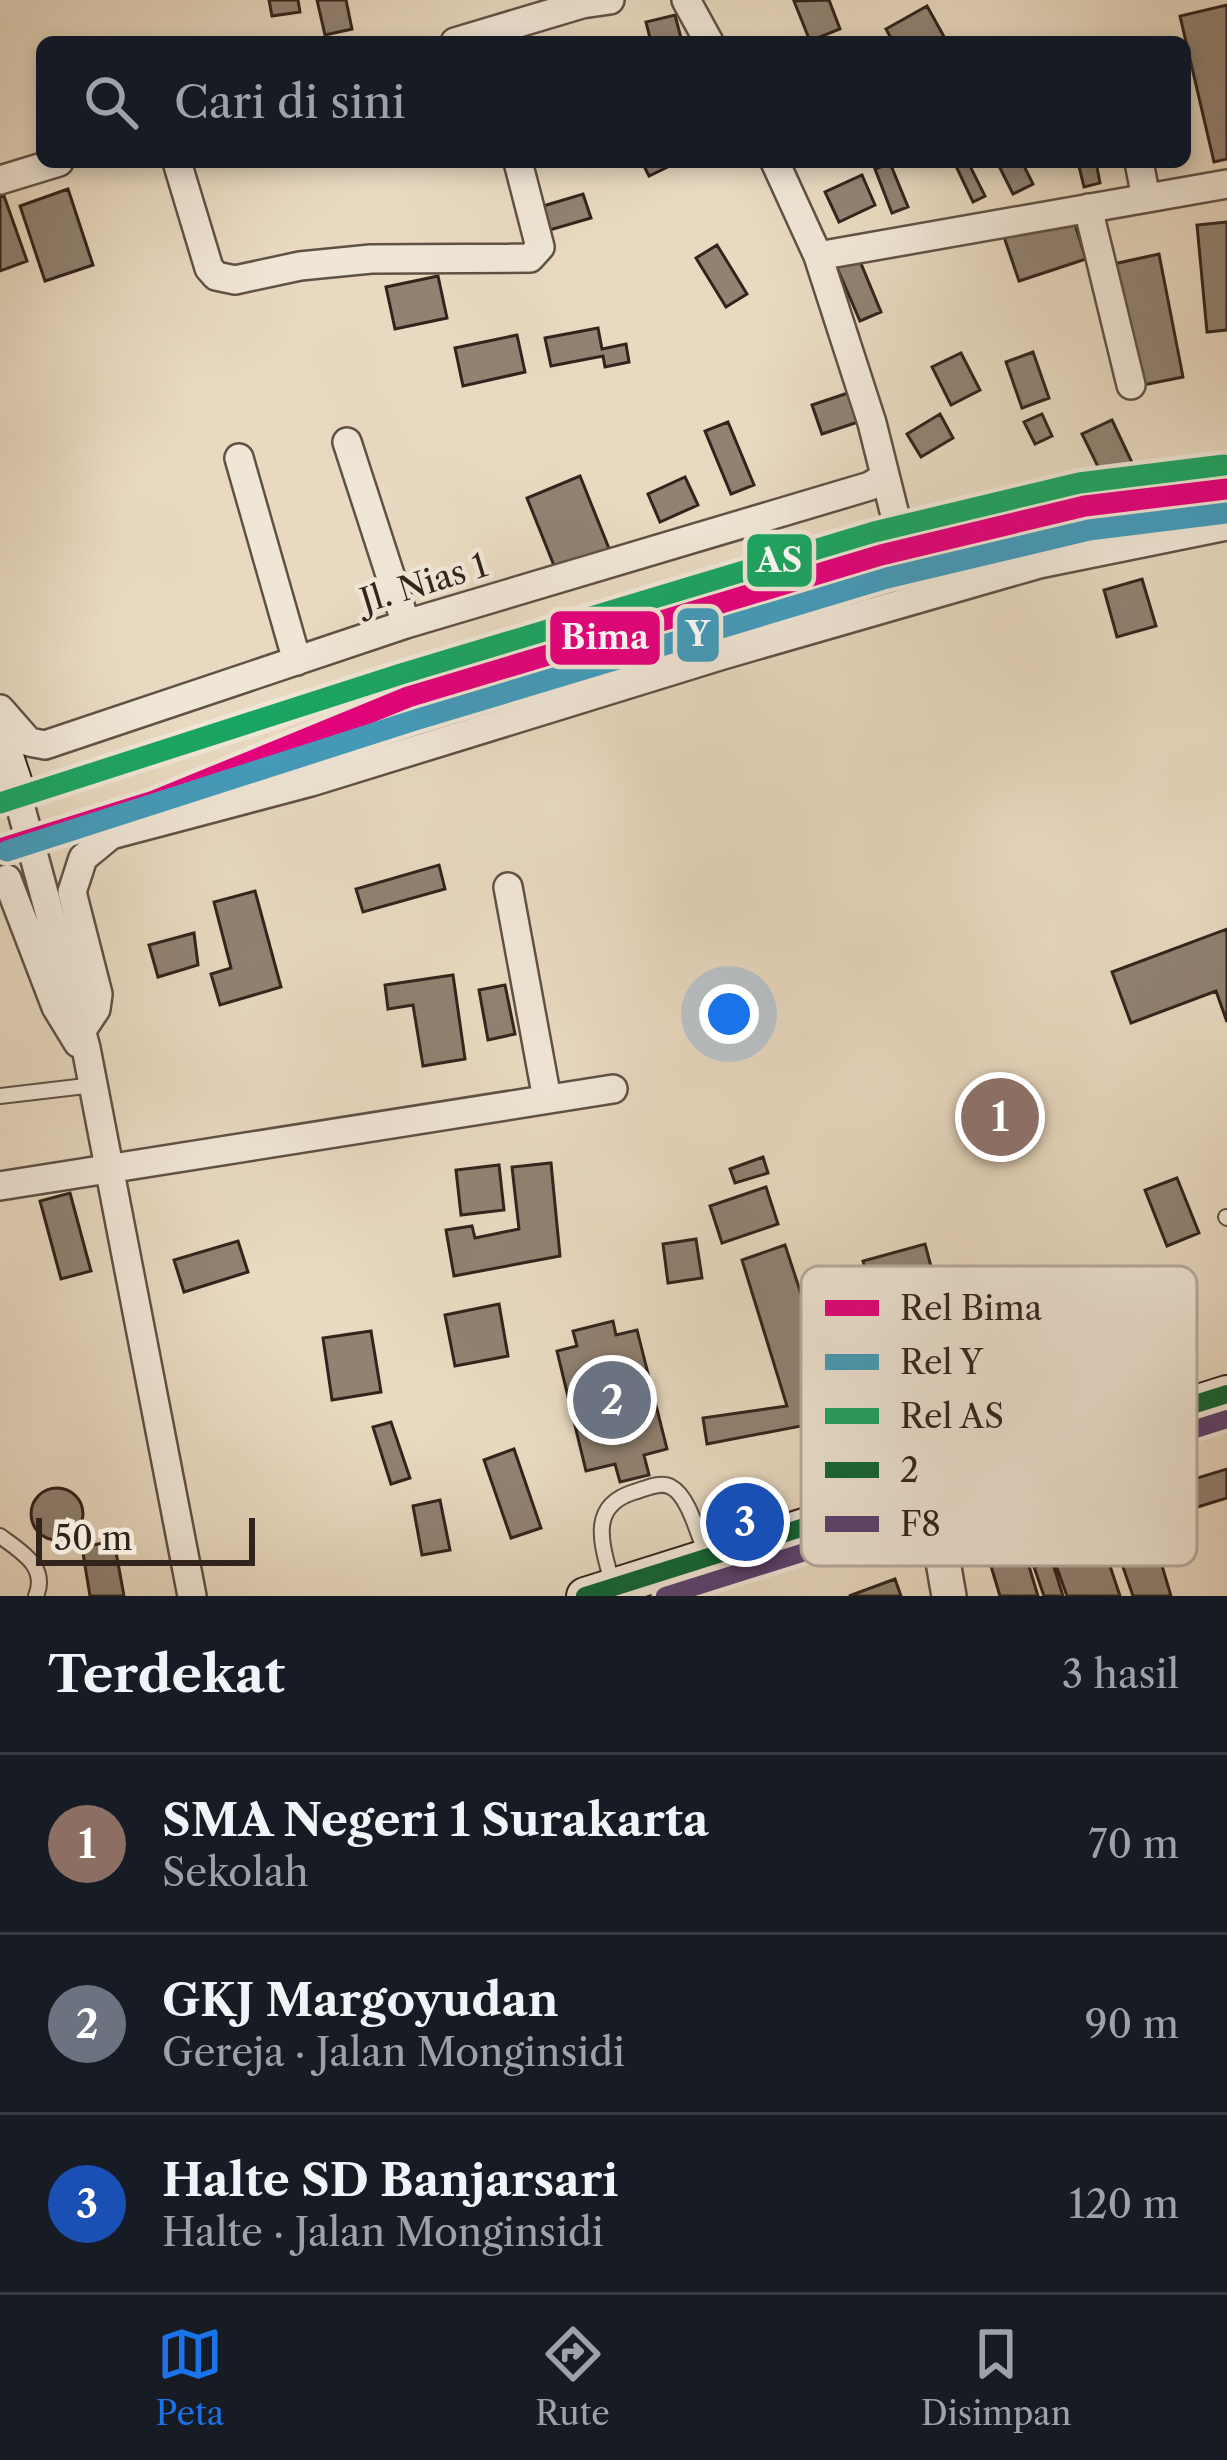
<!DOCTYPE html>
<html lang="id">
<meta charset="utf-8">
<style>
:root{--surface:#171b24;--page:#242831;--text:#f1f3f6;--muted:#9ea1a6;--line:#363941;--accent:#1a73e8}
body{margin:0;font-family:"Libre Caslon Text",serif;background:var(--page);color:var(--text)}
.scale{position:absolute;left:36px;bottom:30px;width:219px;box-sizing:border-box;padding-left:12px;border:6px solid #32241d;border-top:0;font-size:33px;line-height:42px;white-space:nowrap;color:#32241d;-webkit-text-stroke:9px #f0e6d6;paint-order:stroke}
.you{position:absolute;left:729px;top:1014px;width:42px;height:42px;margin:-30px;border:9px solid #fff;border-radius:50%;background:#1a73e8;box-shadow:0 0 0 18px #1a73e833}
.badge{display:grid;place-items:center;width:78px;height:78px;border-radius:50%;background:var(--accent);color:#fff;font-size:39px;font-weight:700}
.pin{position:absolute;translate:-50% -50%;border:6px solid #fff;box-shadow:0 3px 12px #0006}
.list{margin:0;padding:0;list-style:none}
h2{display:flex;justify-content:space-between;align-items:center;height:156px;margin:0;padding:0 48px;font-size:51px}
h2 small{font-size:39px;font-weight:400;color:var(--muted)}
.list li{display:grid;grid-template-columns:78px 1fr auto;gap:36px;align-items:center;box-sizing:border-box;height:180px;padding:0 48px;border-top:3px solid var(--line)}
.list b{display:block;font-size:45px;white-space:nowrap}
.list p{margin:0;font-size:39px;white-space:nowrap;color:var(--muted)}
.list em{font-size:39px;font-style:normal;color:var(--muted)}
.icon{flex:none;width:66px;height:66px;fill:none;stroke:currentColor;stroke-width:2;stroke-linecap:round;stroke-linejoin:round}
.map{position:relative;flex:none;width:1227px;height:1596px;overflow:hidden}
.search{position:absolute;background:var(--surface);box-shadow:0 6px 18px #0003;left:36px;right:36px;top:36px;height:132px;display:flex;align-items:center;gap:30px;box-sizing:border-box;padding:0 42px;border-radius:18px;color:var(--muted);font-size:45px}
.sheet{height:696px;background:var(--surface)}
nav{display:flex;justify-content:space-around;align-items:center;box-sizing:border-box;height:168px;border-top:3px solid var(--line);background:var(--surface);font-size:33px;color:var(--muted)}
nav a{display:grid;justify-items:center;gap:6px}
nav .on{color:var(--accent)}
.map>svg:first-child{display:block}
</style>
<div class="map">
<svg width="1227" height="1596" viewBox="0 0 1227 1596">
<rect width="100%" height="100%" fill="#e8d9c0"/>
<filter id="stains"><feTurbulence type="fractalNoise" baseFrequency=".00167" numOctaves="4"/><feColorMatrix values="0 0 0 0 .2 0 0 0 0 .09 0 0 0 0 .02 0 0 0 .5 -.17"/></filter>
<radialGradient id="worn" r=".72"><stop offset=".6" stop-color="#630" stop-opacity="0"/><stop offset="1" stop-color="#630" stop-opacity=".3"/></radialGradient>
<path fill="#918272" stroke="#32241d" stroke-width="3" d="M 269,0 L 298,0 L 300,12 L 272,16 Z
M 317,0 L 346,0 L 352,29 L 325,35 Z
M 829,0 L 840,29 L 810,41 L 794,1 Z
M 1227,5 L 1227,159 L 1214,162 L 1180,16 Z
M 927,6 L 947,42 L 893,42 L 886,29 Z
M 675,15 L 681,38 L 651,42 L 646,22 Z
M 642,162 L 678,162 L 649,176 Z
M 954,162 L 968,162 L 985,196 L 973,202 Z
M 997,162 L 1022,162 L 1033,184 L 1013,194 Z
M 1078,162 L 1096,162 L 1100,183 L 1084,187 Z
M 890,163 L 908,207 L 892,213 L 875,169 Z
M 862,175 L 875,205 L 839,222 L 825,192 Z
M 68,189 L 93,265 L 45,281 L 20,206 Z
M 583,194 L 591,218 L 550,230 L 543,206 Z
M 4,196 L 27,261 L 0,271 L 0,197 Z
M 1071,212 L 1086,259 L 1019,281 L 1003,234 Z
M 1227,222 L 1227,330 L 1207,332 L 1197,225 Z
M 717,245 L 747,294 L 726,307 L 696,258 Z
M 857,254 L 881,312 L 860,321 L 835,263 Z
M 1159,254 L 1183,377 L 1133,387 L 1109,265 Z
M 438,276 L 447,318 L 395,329 L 386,287 Z
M 598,328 L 602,349 L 626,344 L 629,362 L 605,367 L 603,356 L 551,366 L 545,338 Z
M 517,335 L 525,372 L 463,386 L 455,348 Z
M 1033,352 L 1049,398 L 1022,408 L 1006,362 Z
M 961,353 L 980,390 L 951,405 L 932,367 Z
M 851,392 L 861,421 L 822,434 L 812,405 Z
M 940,414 L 953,438 L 921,457 L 907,434 Z
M 1042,414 L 1052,436 L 1035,444 L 1024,422 Z
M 1112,420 L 1136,471 L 1107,485 L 1082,434 Z
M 728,422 L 754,485 L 731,494 L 705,431 Z
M 580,476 L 610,551 L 557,573 L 527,498 Z
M 685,477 L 698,505 L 660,522 L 648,494 Z
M 1142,579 L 1156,626 L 1117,637 L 1104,590 Z
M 439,865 L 445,889 L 363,912 L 356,889 Z
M 255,891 L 281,987 L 220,1005 L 211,974 L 231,968 L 214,902 Z
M 1227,929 L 1227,1022 L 1216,991 L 1131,1023 L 1112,972 Z
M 194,933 L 198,965 L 158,977 L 149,945 Z
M 453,975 L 465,1059 L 423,1066 L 413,1005 L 388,1009 L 385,985 Z
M 505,985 L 515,1034 L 488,1040 L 479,990 Z
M 763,1157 L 768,1173 L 735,1183 L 730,1169 Z
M 551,1163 L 560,1256 L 454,1276 L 446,1230 L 472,1226 L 475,1238 L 519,1229 L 512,1167 Z
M 499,1165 L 504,1210 L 461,1215 L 456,1170 Z
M 1177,1178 L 1199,1233 L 1167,1246 L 1145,1190 Z
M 766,1187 L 778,1224 L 722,1243 L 710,1206 Z
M 70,1193 L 91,1271 L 61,1279 L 40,1201 Z
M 696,1239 L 702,1278 L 668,1283 L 663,1244 Z
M 238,1241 L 248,1272 L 184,1292 L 174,1260 Z
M 925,1244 L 940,1300 L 879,1317 L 863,1261 Z
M 785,1245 L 842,1418 L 707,1444 L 703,1418 L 787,1406 L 742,1260 Z
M 499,1304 L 508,1356 L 455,1366 L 445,1315 Z
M 613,1321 L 616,1335 L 637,1330 L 667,1449 L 644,1455 L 649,1475 L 620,1482 L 615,1464 L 586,1471 L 557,1351 L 577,1346 L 573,1331 Z
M 371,1331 L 381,1392 L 332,1400 L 323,1338 Z
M 391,1422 L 410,1478 L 391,1484 L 373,1427 Z
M 514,1449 L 541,1528 L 511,1538 L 484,1460 Z
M 1227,1469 L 1227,1498 L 1149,1522 L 1171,1596 L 1133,1596 L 1113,1538 L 1028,1563 L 1038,1596 L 1000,1596 L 984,1543 Z
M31 1514a26 26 0 1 1 52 0a26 26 0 1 1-52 0Z
M 440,1500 L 450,1550 L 422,1555 L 413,1506 Z
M 114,1541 L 124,1596 L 90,1596 L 82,1547 Z
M 1104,1548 L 1120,1596 L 1067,1596 L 1056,1565 Z
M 1052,1561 L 1063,1596 L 1044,1596 L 1034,1567 Z
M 895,1579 L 901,1596 L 849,1596 Z"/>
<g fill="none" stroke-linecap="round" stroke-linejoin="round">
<defs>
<path id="service" d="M 0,1096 L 94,1085
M 1226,1217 L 1227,1218
M 895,1335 L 930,1487
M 1135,1423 L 1116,1336 L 1139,1288
M 0,1536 C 22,1552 48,1567 36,1596
M 613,1587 C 604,1549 585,1507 634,1492 C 645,1489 660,1481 671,1487 C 689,1496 698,1536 706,1553"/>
<path id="minor" d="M 686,0 L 709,42
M 455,42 L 582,4 L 610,0
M 177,162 L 209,268 L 216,276 L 235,280 L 300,266 L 371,259 L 530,258 L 540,247 L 518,162
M 775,162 L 818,256 L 872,423 L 897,523 L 902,530
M 1139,162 L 1146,198
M 0,180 L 59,162
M 1088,208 L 1131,385
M 818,256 L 1227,184
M 347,442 L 406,624
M 239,458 L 297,661
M 0,709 L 29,742 L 45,745 L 406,624 L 870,486 L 883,478
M 16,790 L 86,1048 L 192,1596
M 0,881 L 7,879 L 56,1007 L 78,1043
M 508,887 L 547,1099
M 82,1030 L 96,1009 L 98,994 L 72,892 L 83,858 L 111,835 L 311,782 L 723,655 L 1039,564 L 1227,526
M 0,1186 L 613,1089"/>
<path id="tertiary" d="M 930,1487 L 949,1596"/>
<path id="secondary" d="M 0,742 L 16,790
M 585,1596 L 1227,1394"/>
</defs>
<use href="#service" stroke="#605146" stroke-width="18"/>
<use href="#minor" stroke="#605146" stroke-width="32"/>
<use href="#tertiary" stroke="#605146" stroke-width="38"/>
<use href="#secondary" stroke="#32241d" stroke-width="40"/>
<use href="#service" stroke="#f0e6d6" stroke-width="14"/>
<use href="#minor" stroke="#f0e6d6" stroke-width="27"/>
<use href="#tertiary" stroke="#f0e6d6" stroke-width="33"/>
<use href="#secondary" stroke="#f0e6d6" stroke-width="36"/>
<defs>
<path id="bus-1" d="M 585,1596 L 1227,1394"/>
<path id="bus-2" d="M 665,1596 L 1227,1419"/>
</defs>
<use href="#bus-1" stroke="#f0e6d6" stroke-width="27"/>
<use href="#bus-2" stroke="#f0e6d6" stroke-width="27"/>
<use href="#bus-1" stroke="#0d6535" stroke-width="18"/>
<use href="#bus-2" stroke="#5b4172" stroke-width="18"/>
<defs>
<path id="rail-1" d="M 0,849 L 154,801 L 408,697 L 881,555 L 1085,506 L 1227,489"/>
<path id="rail-2" d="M 7,851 L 415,720 L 887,578 L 1089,530 L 1227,513"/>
<path id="rail-3" d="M 0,803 L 401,674 L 874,532 L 1079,483 L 1224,465"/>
</defs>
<use href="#rail-1" stroke="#f0e6d6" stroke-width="30"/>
<use href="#rail-2" stroke="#f0e6d6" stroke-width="30"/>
<use href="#rail-3" stroke="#f0e6d6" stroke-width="30"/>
<use href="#rail-1" stroke="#e5007d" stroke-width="21"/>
<use href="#rail-2" stroke="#429cbd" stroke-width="21"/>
<use href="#rail-3" stroke="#1aa662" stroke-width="21"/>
</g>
<g text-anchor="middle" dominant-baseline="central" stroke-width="9" stroke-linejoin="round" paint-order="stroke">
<g font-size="33" fill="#32241d" stroke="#f0e6d6">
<text transform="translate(424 583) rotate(-17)">Jl. Nias 1</text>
</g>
</g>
<rect x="801" y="1266" width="396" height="300" rx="18" fill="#f0e6d6" stroke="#b7ac9e" stroke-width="3"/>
<rect x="825" y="1300" width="54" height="16" fill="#e5007d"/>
<rect x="825" y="1354" width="54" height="16" fill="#429cbd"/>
<rect x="825" y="1408" width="54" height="16" fill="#1aa662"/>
<rect x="825" y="1462" width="54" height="16" fill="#0d6535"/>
<rect x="825" y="1516" width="54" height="16" fill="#5b4172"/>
<g font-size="33" fill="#32241d">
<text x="900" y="1320">Rel Bima</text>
<text x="900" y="1374">Rel Y</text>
<text x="900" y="1428">Rel AS</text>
<text x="900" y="1482">2</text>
<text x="900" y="1536">F8</text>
</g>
<g stroke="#f0e6d6" stroke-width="4.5">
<rect x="745" y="532" width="69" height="57" rx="12" fill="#1aa662"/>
<rect x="675" y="606" width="46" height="58" rx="12" fill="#429cbd"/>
<rect x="548" y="609" width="114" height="58" rx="12" fill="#e5007d"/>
</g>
<g font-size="33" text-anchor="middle" font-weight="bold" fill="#fff">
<text x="779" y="572">AS</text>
<text x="698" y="646">Y</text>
<text x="605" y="649">Bima</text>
</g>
<rect width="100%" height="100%" filter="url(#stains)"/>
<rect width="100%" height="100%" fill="url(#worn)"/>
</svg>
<div class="scale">50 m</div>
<div class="you"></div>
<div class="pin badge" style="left:1000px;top:1117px;background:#8d6e63">1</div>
<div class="pin badge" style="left:612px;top:1400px;background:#6b7280">2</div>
<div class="pin badge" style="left:745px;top:1522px;background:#1a4fb4">3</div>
<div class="search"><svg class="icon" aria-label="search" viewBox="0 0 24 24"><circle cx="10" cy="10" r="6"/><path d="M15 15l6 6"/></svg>Cari di sini</div>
</div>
<section class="sheet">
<h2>Terdekat<small>3 hasil</small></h2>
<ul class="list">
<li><span class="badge" style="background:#8d6e63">1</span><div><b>SMA Negeri 1 Surakarta</b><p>Sekolah</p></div><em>70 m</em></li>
<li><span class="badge" style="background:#6b7280">2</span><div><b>GKJ Margoyudan</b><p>Gereja · Jalan Monginsidi</p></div><em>90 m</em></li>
<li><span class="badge" style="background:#1a4fb4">3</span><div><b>Halte SD Banjarsari</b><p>Halte · Jalan Monginsidi</p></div><em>120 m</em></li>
</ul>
</section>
<nav>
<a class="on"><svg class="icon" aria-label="map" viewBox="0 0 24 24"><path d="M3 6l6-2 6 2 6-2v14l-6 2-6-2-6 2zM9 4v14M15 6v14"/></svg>Peta</a>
<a><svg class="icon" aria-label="directions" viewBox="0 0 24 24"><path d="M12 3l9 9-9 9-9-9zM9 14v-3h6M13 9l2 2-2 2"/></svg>Rute</a>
<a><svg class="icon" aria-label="saved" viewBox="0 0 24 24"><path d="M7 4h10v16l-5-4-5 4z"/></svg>Disimpan</a>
</nav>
